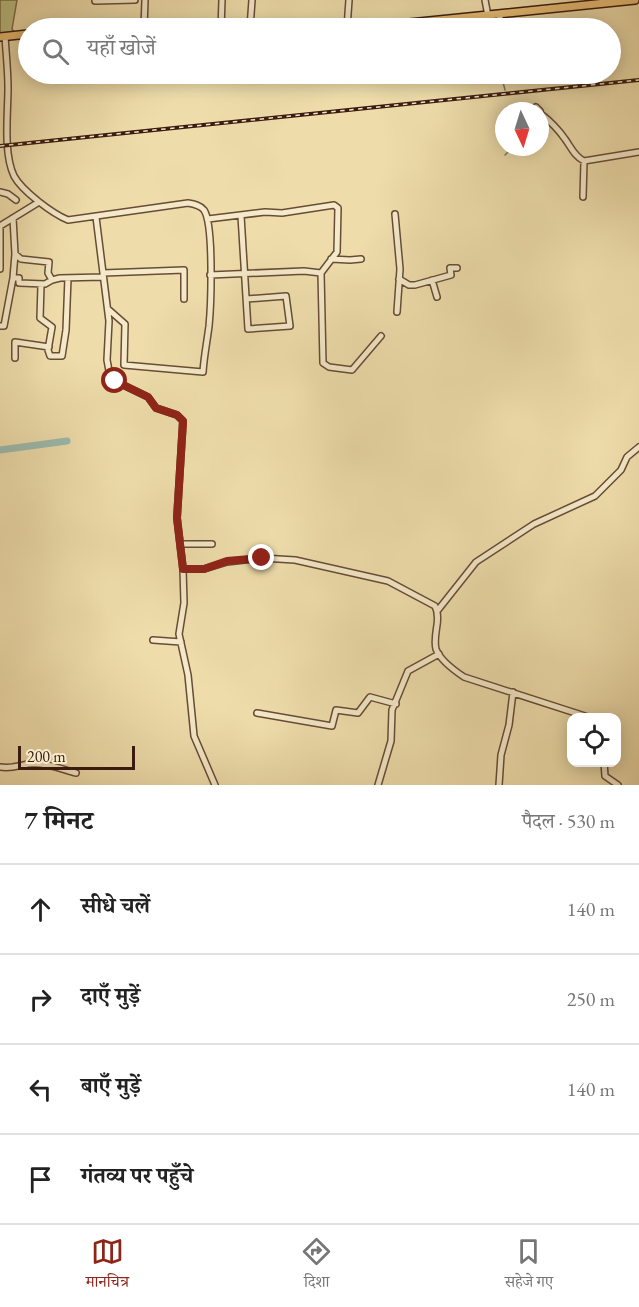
<!DOCTYPE html>
<html lang="hi">
<meta charset="utf-8">
<style>
:root{--surface:#fff;--page:#f2f2f2;--text:#222;--muted:#767676;--line:#e0e0e0;--accent:#8f2418}
body{margin:0;font-family:"EB Garamond","Noto Serif Devanagari",serif;background:var(--page);color:var(--text)}
.controls{position:absolute;right:18px;bottom:18px;display:grid;overflow:hidden;border-radius:12px;box-shadow:0 3px 15px #0003}
.controls button{width:54px;height:54px;display:grid;place-items:center;padding:0;border:0;border-bottom:2px solid var(--line);background:var(--surface);color:var(--text);font:30px sans-serif}
.compass{position:absolute;left:495px;top:102px;width:54px;height:54px;border-radius:50%;background:var(--surface);box-shadow:0 3px 15px #0003;rotate:176deg}
.scale{position:absolute;left:18px;bottom:15px;width:117px;box-sizing:border-box;padding-left:6px;border:3px solid #3b1b10;border-top:0;font-size:16px;line-height:21px;white-space:nowrap;color:#3b1b10;-webkit-text-stroke:4px #f4e9c8;paint-order:stroke}
.stop{position:absolute;width:18px;height:18px;margin:-14px;border:4px solid #8f2418;border-radius:50%;background:#fff}
.stop.end{background:#8f2418;border-color:#fff;box-shadow:0 2px 6px #0008}
.list{margin:0;padding:0;list-style:none}
h2{display:flex;justify-content:space-between;align-items:center;height:78px;margin:0;padding:0 24px;font-size:26px}
h2 small{font-size:20px;font-weight:400;color:var(--muted)}
.list li{display:grid;grid-template-columns:39px 1fr auto;gap:18px;align-items:center;box-sizing:border-box;height:90px;padding:0 24px;border-top:2px solid var(--line)}
.list b{display:block;font-size:22px;white-space:nowrap}
.list em{font-size:20px;font-style:normal;color:var(--muted)}
.icon{flex:none;width:33px;height:33px;fill:none;stroke:currentColor;stroke-width:2;stroke-linecap:round;stroke-linejoin:round}
.map{position:relative;flex:none;width:639px;height:785px;overflow:hidden}
.search{position:absolute;background:var(--surface);box-shadow:0 3px 15px #0003;left:18px;right:18px;top:18px;height:66px;display:flex;align-items:center;gap:15px;box-sizing:border-box;padding:0 21px;border-radius:33px;color:var(--muted);font-size:22px}
.sheet{height:438px;background:var(--surface)}
nav{display:flex;justify-content:space-around;align-items:center;box-sizing:border-box;height:84px;border-top:2px solid var(--line);background:var(--surface);font-size:16px;color:var(--muted)}
nav a{display:grid;justify-items:center;gap:3px}
nav .on{color:var(--accent)}
.map>svg:first-child{display:block}
</style>
<div class="map">
<svg width="639" height="785" viewBox="0 0 639 785">
<rect width="100%" height="100%" fill="#eeddab"/>
<filter id="stains"><feTurbulence type="fractalNoise" baseFrequency=".00333" numOctaves="4"/><feColorMatrix values="0 0 0 0 .2 0 0 0 0 .09 0 0 0 0 .02 0 0 0 .5 -.17"/></filter>
<radialGradient id="worn" r=".72"><stop offset=".6" stop-color="#630" stop-opacity="0"/><stop offset="1" stop-color="#630" stop-opacity=".3"/></radialGradient>
<path fill="#bdbf86" stroke="#7c6d4b" stroke-width="1.5" d="M 0,0 L 17,0 L 12,29 L 15,33 L 0,34 Z"/>
<g fill="none" stroke-linecap="round" stroke-linejoin="round">
<path stroke="#757b6f" stroke-width="1.5" d="M 501,74 L 505,90
M 505,111 L 507,107
M 503,117 L 504,115
M 504,124 L 502,132 L 504,140
M 505,155 L 508,152 L 508,147"/>
<path stroke="#9bbbaf" stroke-width="7" d="M 0,450 L 67,441"/>
<defs>
<path id="minor" d="M 485,0 L 488,16
M 95,1 L 135,0
M 499,15 L 503,28
M 144,28 L 145,0
M 221,28 L 222,0
M 250,28 L 252,0
M 347,28 L 349,0
M 5,36 C 6,53 8,71 8,88 C 8,113 3,153 14,176 C 22,191 53,214 68,220 L 188,203 C 194,204 200,205 204,210 C 214,225 211,306 209,326 C 207,342 204,356 203,372 L 124,365 L 125,324 L 108,309
M 534,111 L 536,107 L 540,111
M 540,111 L 541,114 C 550,121 558,129 565,139 C 571,147 574,156 584,161
M 0,192 L 8,194 L 16,200
M 583,197 L 584,161 L 639,152
M 395,214 L 400,269 L 397,312
M 241,216 L 248,329 L 290,326 L 286,296 L 247,299
M 96,217 L 109,321 L 107,360 L 110,376 L 115,381 L 148,397 L 156,408 L 177,415 L 183,421 L 177,518 L 183,569 L 184,603 L 179,634 L 188,675 L 194,736 L 215,785
M 13,218 L 15,254
M 208,219 L 265,212 L 282,213 L 334,205 L 338,208 L 337,252 L 321,273 L 323,363 L 329,367 L 352,370 L 381,336
M 0,226 L 39,202
M 0,229 L 0,269
M 331,259 L 350,260 L 361,259
M 103,273 L 184,270 L 184,299
M 210,275 L 304,271 L 321,273
M 13,278 L 19,278 L 19,283 L 45,284 L 52,280 L 60,278 L 103,277
M 399,279 L 409,285 L 415,285 L 451,275 L 450,268 L 457,268
M 432,280 L 437,297
M 41,285 L 40,318 L 52,327 L 48,350 L 50,356 L 62,356 L 66,330 L 68,278
M 0,326 L 4,326 L 13,278 L 15,254 L 21,259 L 49,262 L 48,273 L 52,280
M 15,358 L 15,342 L 49,347
M 180,544 L 212,544
M 183,569 L 204,569 L 227,562 L 262,558 L 295,560 L 388,581 L 435,606 C 438,612 438,618 437,625 C 436,632 434,642 436,649 C 440,660 455,671 464,677 L 591,718
M 438,610 L 476,562 L 534,524 L 595,496 L 621,470 L 627,457 L 639,447
M 153,640 L 181,642
M 257,713 L 332,726 L 336,710 L 358,713 L 370,697 L 396,704
M 616,729 L 616,731
M 604,762 L 605,776 L 618,785
M 0,767 C 11,769 17,766 28,764 C 44,762 61,769 76,773
M 378,785 L 391,741 L 392,710 L 408,671 L 439,654
M 499,785 L 501,755 L 509,725 L 513,692"/>
<path id="major" d="M 360,28 L 635,0
M 0,37 L 28,34"/>
</defs>
<use href="#minor" stroke="#684c37" stroke-width="8"/>
<use href="#major" stroke="#3b1b10" stroke-width="10"/>
<use href="#minor" stroke="#f4e9c8" stroke-width="5"/>
<use href="#major" stroke="#e7be76" stroke-width="7"/>
<defs>
<path id="rail" d="M 0,146 L 639,80"/>
</defs>
<use href="#rail" stroke="#3b1b10" stroke-width="4"/>
<use href="#rail" stroke="#f4e9c8" stroke-width="1.5" stroke-dasharray="4.5" stroke-linecap="butt"/>
</g>
<g fill="none" stroke-linecap="round" stroke-linejoin="round">
<path stroke="#8f2418" stroke-width="8" d="M 115,381 L 148,397 L 156,408 L 177,415 L 183,421 L 177,518 L 183,569 L 204,569 L 227,561 L 262,558"/>
</g>
<rect width="100%" height="100%" filter="url(#stains)"/>
<rect width="100%" height="100%" fill="url(#worn)"/>
</svg>
<div class="controls">
<button><svg class="icon" aria-label="locate" viewBox="0 0 24 24"><circle cx="12" cy="12" r="6"/><path d="M12 2v4M12 18v4M2 12h4M18 12h4"/></svg></button>
</div>
<svg class="compass" viewBox="-18 -18 36 36"><path d="M0-13l5 13h-10z" fill="#e53935"/><path d="M0 13l5-13h-10z" fill="#767676"/></svg>
<div class="scale">200 m</div>
<div class="stop" style="left:115px;top:381px"></div>
<div class="stop end" style="left:262px;top:558px"></div>
<div class="search"><svg class="icon" aria-label="search" viewBox="0 0 24 24"><circle cx="10" cy="10" r="6"/><path d="M15 15l6 6"/></svg>यहाँ खोजें</div>
</div>
<section class="sheet">
<h2>7 मिनट<small>पैदल · 530 m</small></h2>
<ul class="list">
<li><svg class="icon" aria-label="ahead" viewBox="0 0 24 24"><path d="M12 20V5M6 11l6-6 6 6"/></svg><div><b>सीधे चलें</b></div><em>140 m</em></li>
<li><svg class="icon" aria-label="right" viewBox="0 0 24 24"><path d="M7 20v-9h11M14 6l5 5-5 5"/></svg><div><b>दाएँ मुड़ें</b></div><em>250 m</em></li>
<li><svg class="icon" aria-label="left" viewBox="0 0 24 24"><path d="M17 20v-9H6M10 6l-5 5 5 5"/></svg><div><b>बाएँ मुड़ें</b></div><em>140 m</em></li>
<li><svg class="icon" aria-label="arrive" viewBox="0 0 24 24"><path d="M6 21V4h12l-3 4 3 4H6"/></svg><div><b>गंतव्य पर पहुँचे</b></div></li>
</ul>
</section>
<nav>
<a class="on"><svg class="icon" aria-label="map" viewBox="0 0 24 24"><path d="M3 6l6-2 6 2 6-2v14l-6 2-6-2-6 2zM9 4v14M15 6v14"/></svg>मानचित्र</a>
<a><svg class="icon" aria-label="directions" viewBox="0 0 24 24"><path d="M12 3l9 9-9 9-9-9zM9 14v-3h6M13 9l2 2-2 2"/></svg>दिशा</a>
<a><svg class="icon" aria-label="saved" viewBox="0 0 24 24"><path d="M7 4h10v16l-5-4-5 4z"/></svg>सहेजे गए</a>
</nav>
